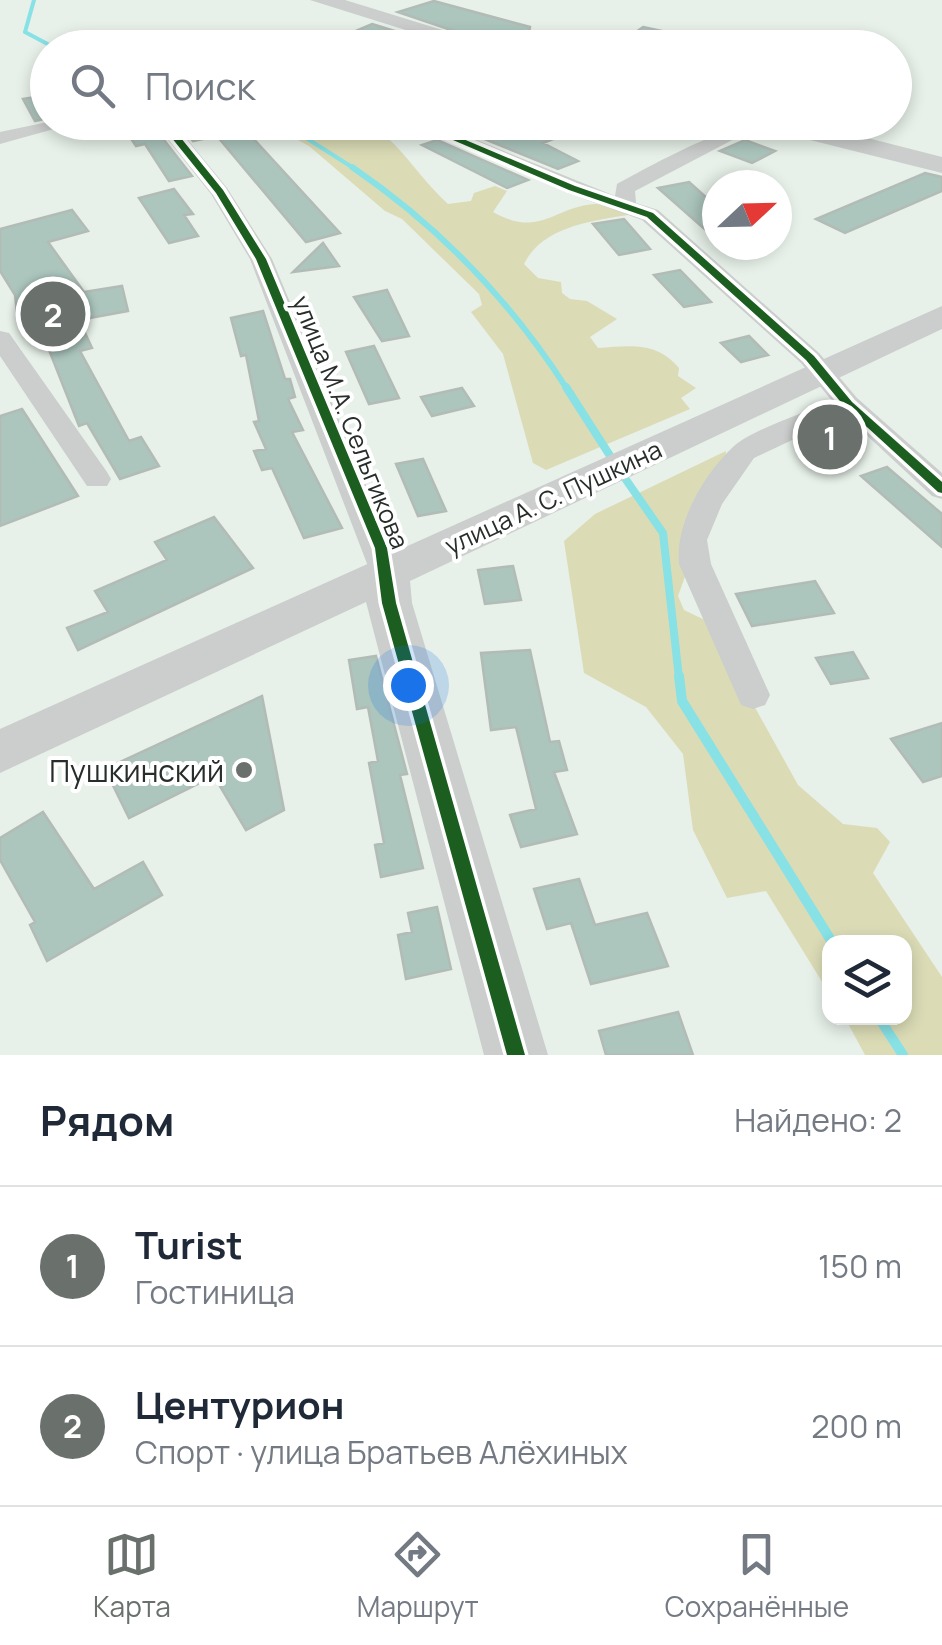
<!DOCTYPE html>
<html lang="ru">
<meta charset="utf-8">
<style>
:root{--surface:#fff;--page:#f2f2f3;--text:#1f2937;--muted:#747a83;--line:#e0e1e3;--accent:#6a716c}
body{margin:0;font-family:Manrope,sans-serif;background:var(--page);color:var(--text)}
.controls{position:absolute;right:30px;bottom:30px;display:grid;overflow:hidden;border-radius:20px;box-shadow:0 5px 15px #0003}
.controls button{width:90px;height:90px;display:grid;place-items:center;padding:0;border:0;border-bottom:2px solid var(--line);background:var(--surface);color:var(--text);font:50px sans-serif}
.compass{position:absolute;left:702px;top:170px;width:90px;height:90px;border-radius:50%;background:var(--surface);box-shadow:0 5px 15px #0003;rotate:68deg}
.you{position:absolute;left:408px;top:685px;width:35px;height:35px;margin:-25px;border:8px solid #fff;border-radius:50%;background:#1a73e8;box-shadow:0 0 0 15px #1a73e833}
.badge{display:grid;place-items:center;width:65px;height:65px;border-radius:50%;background:var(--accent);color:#fff;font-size:32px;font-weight:700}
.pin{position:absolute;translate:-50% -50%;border:5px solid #fff;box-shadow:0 2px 10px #0006}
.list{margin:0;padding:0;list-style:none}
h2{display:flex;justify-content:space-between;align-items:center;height:130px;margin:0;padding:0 40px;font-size:42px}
h2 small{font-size:32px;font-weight:400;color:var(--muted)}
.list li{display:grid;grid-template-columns:65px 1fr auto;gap:30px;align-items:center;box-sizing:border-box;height:160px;padding:0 40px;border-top:2px solid var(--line)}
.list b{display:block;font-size:38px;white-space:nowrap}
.list p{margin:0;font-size:32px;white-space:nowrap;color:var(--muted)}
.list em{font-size:32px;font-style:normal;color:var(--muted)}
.icon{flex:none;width:55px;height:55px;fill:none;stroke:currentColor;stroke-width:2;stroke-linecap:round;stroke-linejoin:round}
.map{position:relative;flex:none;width:942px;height:1055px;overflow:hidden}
.search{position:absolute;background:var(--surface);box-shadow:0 5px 15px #0003;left:30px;right:30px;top:30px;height:110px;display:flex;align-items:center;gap:25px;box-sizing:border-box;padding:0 35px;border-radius:55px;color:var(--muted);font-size:38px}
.sheet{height:450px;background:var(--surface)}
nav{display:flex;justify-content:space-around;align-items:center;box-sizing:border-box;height:140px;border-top:2px solid var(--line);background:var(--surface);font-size:28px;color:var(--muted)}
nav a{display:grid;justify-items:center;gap:5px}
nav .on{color:var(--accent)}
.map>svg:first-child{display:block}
</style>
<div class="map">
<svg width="942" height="1055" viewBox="0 0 942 1055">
<rect width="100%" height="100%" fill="#e7f0e9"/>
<path fill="#dbdcb6" d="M 266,123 C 306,123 365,112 395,145 C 414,165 427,185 448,204 L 471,201 L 474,193 L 495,186 L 507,191 L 493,212 C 540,238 552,208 594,204 C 604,203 617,209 627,211 L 628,215 C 591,221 542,227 524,264 L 538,278 L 561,282 L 562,293 L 570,299 L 587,301 L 617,319 L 590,337 L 598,348 C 631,346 656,341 679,368 L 678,376 L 696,388 L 681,398 L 690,409 L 546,470 L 533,463 L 503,354 L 471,312 L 482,305 L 479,294 L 402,219 L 385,211 L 309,146 Z
M 726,451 L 725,466 L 678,596 L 684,610 L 707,621 L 798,785 L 843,824 L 877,828 L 890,842 L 873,873 L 942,977 L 942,1055 L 865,1055 L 845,1018 L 904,1018 L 904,942 L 830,942 L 829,993 L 766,891 L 727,898 L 693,830 L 683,754 L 646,707 L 584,673 L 564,541 L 595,514 Z"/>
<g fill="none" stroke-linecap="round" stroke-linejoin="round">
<path stroke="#87e1e5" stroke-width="4" d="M 34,0 L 25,32 L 55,48
M 281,122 L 355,169"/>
<path stroke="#87e1e5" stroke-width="6" d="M 352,167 C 440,227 510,300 567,389"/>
<path stroke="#87e1e5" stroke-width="8" d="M 566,387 L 614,462
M 622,474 L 663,533 L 679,678"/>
<path stroke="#87e1e5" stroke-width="10" d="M 679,676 L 682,701 L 832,942
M 879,1018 L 903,1055"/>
</g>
<path fill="#acc6be" stroke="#b3bbb6" stroke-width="2.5" d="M 434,1 L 530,27 L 527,48 L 504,48 L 398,12 Z
M 372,24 L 449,48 L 316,48 Z
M 643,27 L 699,39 L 698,48 L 613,48 Z
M 48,95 L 48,118 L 35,121 L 23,99 Z
M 120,122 L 150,122 L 192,176 L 169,181 L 145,144 L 136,146 Z
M 178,122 L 238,122 L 340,233 L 306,242 L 217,136 L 193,141 Z
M 492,122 L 591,122 L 591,124 L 543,143 L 578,161 L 558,169 L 465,131 Z
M 437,140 L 528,180 L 507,188 L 422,145 Z
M 745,140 L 775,151 L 752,163 L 720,151 Z
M 925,173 L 942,177 L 942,191 L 845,233 L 816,219 Z
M 689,182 L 717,207 L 717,240 L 658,188 Z
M 174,189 L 193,214 L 184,215 L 198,236 L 169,243 L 139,198 Z
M 72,210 L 88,231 L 48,242 L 84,292 L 122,286 L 128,311 L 79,320 L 92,348 L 80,351 L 129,441 L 141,437 L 159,466 L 120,479 L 87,423 L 79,426 L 40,327 L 36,327 L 35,319 L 18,321 L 15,295 L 0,271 L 0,229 Z
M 624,219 L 650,249 L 619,255 L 593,224 Z
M 323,243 L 339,266 L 293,272 Z
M 680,270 L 711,302 L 684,307 L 654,275 Z
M 387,290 L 409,336 L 382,341 L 354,297 Z
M 263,311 L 285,379 L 290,379 L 295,397 L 288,399 L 303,430 L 292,432 L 342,528 L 304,538 L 272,468 L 262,470 L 254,451 L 266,449 L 254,422 L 259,421 L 246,355 L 241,356 L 231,318 Z
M 749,336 L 768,355 L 741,362 L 721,343 Z
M 374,346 L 399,398 L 369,404 L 346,352 Z
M 462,388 L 474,406 L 432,416 L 421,397 Z
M 22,409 L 78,496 L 0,526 L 0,416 Z
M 840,421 L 857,436 L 830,445 L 817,432 Z
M 423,459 L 446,511 L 418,516 L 396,464 Z
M 887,467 L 942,514 L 942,547 L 861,476 Z
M 214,517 L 253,568 L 78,650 L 67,628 L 108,612 L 95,591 L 167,560 L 155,542 Z
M 513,566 L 521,600 L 485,604 L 478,570 Z
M 815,581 L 834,613 L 752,626 L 736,594 Z
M 530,650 L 550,742 L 559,741 L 567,770 L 554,772 L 577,834 L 521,847 L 510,815 L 536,809 L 516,727 L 491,730 L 481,653 Z
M 853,652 L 868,678 L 831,684 L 816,658 Z
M 376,656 L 407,774 L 400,775 L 423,868 L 381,877 L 375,845 L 384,843 L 369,763 L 378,761 L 368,707 L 357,709 L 349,660 Z
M 262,696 L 284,810 L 246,830 L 214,776 L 129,818 L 105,769 Z
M 942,723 L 942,776 L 923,782 L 891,739 Z
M 43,812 L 94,889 L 143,862 L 162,895 L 47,961 L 30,925 L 35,922 L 0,860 L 0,838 Z
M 579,879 L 595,925 L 647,913 L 668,966 L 591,984 L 571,923 L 547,929 L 534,889 Z
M 437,907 L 451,969 L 406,979 L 398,935 L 412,932 L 408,913 Z
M 678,1012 L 693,1055 L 606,1055 L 599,1031 Z"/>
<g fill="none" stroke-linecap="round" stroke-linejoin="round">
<path fill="#cbcecc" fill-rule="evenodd" d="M 48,122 L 79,122 L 0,144 L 0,132 Z
M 154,122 L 173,122 L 227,188 L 272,259 L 403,574 L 398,582 L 376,582 L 371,574 L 250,259 L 211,194 Z
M 406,122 L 432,122 L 615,196 L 617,184 C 652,166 763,100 798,127 L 789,133 L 738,137 L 635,191 L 636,203 L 658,210 L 819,353 L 857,398 L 942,473 L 942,499 L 932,496 L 845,415 L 754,458 L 722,504 L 707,540 L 711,564 L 770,695 L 765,705 L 753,709 L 741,705 L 679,564 C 675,524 703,475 733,447 C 752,429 806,413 832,401 L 801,363 L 642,220 L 565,192 Z
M 0,331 L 9,333 L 107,472 L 111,479 L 107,486 L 87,486 L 0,356 Z"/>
<path fill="#cbcecc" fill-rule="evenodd" d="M 310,0 L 345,0 L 501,48 L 463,48 Z
M 758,122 L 805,122 L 942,157 L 942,173 L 762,128 Z
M 942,306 L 942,329 L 410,581 L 412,603 L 548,1055 L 484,1055 L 366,602 L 0,773 L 0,729 Z"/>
<defs>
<path id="cycleway" d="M 159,122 L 168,122 L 223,190 L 266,259 L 387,548 L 396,603 L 525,1055 L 507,1055 L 382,603 L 375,548 L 256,259 L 216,193 Z
M 411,122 L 423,122 L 575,186 L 653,213 L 814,356 L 852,402 L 942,482 L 942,493 L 938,492 L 844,406 L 806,360 L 647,217 L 569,190 Z"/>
</defs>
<use href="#cycleway" stroke="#fff" stroke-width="7"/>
<use href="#cycleway" fill="#1b5e20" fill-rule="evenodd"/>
</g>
<circle fill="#6a716c" stroke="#fff" stroke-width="4" cx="244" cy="770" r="10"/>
<g text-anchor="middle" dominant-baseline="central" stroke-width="8" stroke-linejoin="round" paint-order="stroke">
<g font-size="25" fill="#272d28" stroke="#fff">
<text transform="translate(351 422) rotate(68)">улица М.А. Сельгикова</text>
<text transform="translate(553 497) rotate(-25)">улица А. С. Пушкина</text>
</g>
<g font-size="30" fill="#272d28" stroke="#fff" text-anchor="end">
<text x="224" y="770">Пушкинский</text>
</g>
</g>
</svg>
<div class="controls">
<button><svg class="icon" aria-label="layers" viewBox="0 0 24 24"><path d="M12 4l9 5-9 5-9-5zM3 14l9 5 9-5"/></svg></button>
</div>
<svg class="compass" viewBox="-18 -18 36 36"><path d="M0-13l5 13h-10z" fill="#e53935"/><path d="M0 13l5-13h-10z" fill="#747a83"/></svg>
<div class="you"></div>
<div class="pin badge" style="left:830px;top:437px">1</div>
<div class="pin badge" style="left:53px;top:314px">2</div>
<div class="search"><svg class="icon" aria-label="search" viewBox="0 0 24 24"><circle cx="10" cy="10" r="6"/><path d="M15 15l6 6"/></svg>Поиск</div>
</div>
<section class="sheet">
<h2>Рядом<small>Найдено: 2</small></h2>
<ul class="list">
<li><span class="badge">1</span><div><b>Turist</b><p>Гостиница</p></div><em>150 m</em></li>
<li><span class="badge">2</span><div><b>Центурион</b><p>Спорт · улица Братьев Алёхиных</p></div><em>200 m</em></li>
</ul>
</section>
<nav>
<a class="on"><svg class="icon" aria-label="map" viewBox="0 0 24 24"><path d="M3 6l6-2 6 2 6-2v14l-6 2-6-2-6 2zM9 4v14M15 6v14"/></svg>Карта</a>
<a><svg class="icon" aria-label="directions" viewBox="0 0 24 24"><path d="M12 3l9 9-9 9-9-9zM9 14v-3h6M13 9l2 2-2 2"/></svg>Маршрут</a>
<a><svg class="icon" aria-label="saved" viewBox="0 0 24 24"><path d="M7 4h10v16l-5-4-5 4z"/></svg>Сохранённые</a>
</nav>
